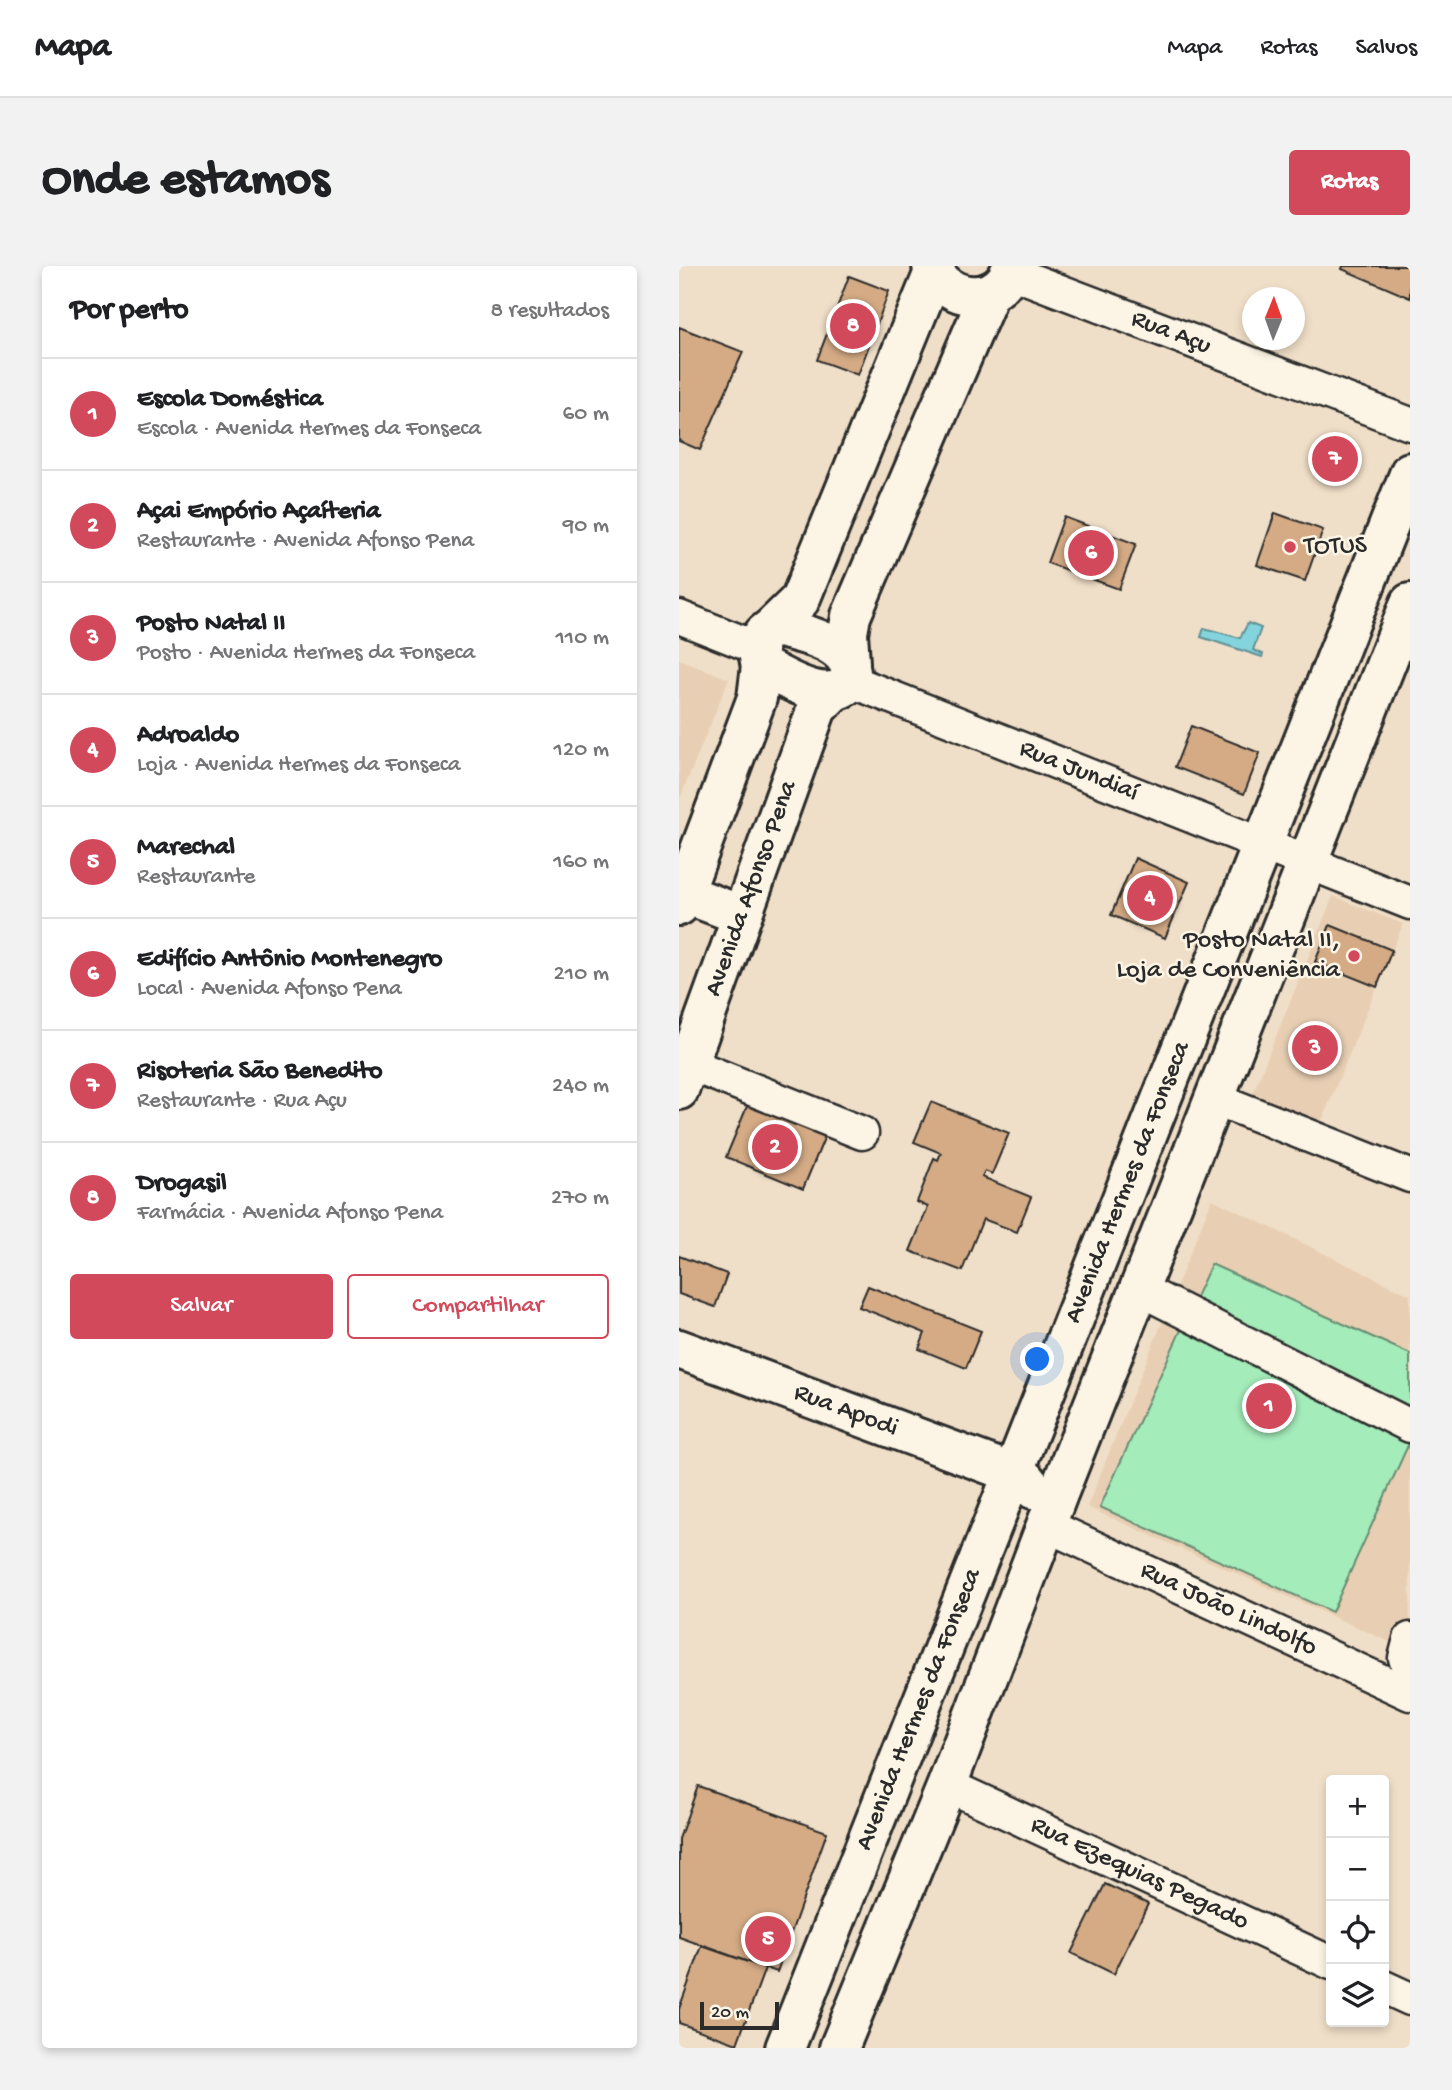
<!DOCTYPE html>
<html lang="pt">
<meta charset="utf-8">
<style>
:root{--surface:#fff;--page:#f2f2f2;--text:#202124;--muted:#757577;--line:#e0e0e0;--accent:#d1495b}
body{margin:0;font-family:"Gochi Hand",sans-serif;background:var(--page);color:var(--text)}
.controls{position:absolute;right:21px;bottom:21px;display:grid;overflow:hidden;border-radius:7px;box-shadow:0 4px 10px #0003}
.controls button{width:63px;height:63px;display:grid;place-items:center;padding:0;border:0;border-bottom:2px solid var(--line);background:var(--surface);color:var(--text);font:35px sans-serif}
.compass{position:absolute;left:563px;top:21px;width:63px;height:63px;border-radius:50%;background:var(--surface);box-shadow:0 4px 10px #0003;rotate:1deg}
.scale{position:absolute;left:21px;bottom:18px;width:79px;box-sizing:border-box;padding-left:7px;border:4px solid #2b2b2b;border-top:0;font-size:19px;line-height:24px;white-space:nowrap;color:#2b2b2b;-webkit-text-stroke:5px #fcf5e5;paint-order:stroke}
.you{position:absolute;left:359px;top:1094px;width:24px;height:24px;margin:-18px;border:5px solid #fff;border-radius:50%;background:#1a73e8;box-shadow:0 0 0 10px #1a73e833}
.badge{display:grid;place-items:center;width:46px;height:46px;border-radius:50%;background:var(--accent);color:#fff;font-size:23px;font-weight:700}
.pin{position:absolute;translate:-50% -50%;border:4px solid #fff;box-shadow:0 2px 7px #0006}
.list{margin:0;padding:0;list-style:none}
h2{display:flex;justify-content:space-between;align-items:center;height:91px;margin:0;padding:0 28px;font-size:30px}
h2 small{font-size:23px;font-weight:400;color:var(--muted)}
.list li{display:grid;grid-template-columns:46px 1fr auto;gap:21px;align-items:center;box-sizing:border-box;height:112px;padding:0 28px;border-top:2px solid var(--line)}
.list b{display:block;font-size:26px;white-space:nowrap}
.list p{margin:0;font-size:23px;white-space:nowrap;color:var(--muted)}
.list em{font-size:23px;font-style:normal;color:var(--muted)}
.actions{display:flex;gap:14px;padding:21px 28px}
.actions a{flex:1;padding:16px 0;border:2px solid var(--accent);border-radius:7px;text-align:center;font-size:24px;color:var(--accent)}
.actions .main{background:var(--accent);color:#fff}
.icon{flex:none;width:38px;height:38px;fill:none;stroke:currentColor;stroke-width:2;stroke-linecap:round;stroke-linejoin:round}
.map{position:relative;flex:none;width:731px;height:1782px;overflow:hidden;border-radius:7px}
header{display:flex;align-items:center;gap:42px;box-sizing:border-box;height:98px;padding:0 35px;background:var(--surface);border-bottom:2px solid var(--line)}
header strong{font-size:33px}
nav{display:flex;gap:38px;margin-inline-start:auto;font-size:24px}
.intro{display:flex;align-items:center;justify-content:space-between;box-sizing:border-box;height:168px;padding:0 42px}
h1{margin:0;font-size:49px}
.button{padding:18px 32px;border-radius:7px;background:var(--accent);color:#fff;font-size:24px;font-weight:700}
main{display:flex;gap:42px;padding:0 42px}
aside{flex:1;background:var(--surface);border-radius:7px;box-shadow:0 4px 10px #0003}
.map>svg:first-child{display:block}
</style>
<header>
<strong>Mapa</strong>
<nav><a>Mapa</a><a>Rotas</a><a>Salvos</a></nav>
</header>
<div class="intro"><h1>Onde estamos</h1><a class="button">Rotas</a></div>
<main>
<aside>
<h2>Por perto<small>8 resultados</small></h2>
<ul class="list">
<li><span class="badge">1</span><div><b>Escola Doméstica</b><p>Escola · Avenida Hermes da Fonseca</p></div><em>60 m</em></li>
<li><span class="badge">2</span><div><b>Açai Empório Açaíteria</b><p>Restaurante · Avenida Afonso Pena</p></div><em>90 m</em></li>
<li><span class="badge">3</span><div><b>Posto Natal II</b><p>Posto · Avenida Hermes da Fonseca</p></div><em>110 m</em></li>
<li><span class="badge">4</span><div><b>Adroaldo</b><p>Loja · Avenida Hermes da Fonseca</p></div><em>120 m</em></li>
<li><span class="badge">5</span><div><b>Marechal</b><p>Restaurante</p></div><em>160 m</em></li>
<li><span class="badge">6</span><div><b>Edifício Antônio Montenegro</b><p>Local · Avenida Afonso Pena</p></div><em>210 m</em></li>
<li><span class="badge">7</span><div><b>Risoteria São Benedito</b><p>Restaurante · Rua Açu</p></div><em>240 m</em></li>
<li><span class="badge">8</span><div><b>Drogasil</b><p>Farmácia · Avenida Afonso Pena</p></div><em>270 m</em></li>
</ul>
<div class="actions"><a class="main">Salvar</a><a>Compartilhar</a></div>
</aside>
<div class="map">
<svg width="731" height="1782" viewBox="0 0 731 1782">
<rect width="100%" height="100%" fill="#f0dfc8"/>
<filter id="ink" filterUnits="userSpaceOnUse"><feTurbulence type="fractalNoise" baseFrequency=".0143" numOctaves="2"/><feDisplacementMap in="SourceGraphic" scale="14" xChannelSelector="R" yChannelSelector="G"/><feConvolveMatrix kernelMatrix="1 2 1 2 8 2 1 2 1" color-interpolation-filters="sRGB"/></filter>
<g filter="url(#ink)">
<path fill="#e8cfb4" d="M 0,393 L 50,413 L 0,535 Z
M 654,630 L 724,658 L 642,857 L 573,829 Z
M 533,933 L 731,1029 L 731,1385 L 408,1241 Z"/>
<path fill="#a4ecba" stroke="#688c72" stroke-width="2" d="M 532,998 L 731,1088 L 731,1175 L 653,1346 L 421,1241 Z"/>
<path fill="#83d4dc" stroke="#609095" stroke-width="2" d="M 569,357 L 582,362 L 574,384 L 584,388 L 583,391 L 522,371 L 525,362 L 561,372 Z"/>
<path fill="#d4ab85" stroke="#2b2b2b" stroke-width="2" d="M 664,0 L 731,0 L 731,32 L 663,3 Z
M 170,10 L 210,25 L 179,109 L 138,94 Z
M 0,61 L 64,86 L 21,184 L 0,175 Z
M 596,247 L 644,264 L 626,315 L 578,299 Z
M 385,251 L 457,278 L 440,323 L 368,297 Z
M 512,460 L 581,487 L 565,528 L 496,501 Z
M 456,592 L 510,616 L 486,672 L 432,649 Z
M 651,659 L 713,684 L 698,721 L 636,696 Z
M 252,836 L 330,867 L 313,908 L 306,905 L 303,911 L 352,931 L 338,966 L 304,953 L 283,1005 L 231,985 L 249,941 L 238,936 L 255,892 L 259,894 L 262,887 L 235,876 Z
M 69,838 L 146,870 L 124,923 L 47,891 Z
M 0,990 L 48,1008 L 36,1041 L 0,1028 Z
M 189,1020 L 302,1065 L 287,1102 L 240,1083 L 246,1067 L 180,1041 Z
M 19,1520 L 148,1566 L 98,1706 L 0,1671 L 0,1573 Z
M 426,1618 L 469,1638 L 435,1708 L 392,1687 Z
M 23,1680 L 86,1702 L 58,1778 L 0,1757 L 0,1743 Z"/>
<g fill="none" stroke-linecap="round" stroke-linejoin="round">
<defs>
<g id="minor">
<path id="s1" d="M 331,6 L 731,158"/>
<path d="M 0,351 L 78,382"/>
<path id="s2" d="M 172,415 L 731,637"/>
<path d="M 10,798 L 183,867"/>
<path d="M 537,833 L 731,910"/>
<path d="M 462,1024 L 731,1160"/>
<path id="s3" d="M 367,1259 L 731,1428"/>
<path d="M 731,1373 L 726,1392 L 731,1408"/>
<path id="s4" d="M 268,1519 L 652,1697"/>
<path d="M 705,1721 L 731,1733"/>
</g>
<g id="major">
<path d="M 253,0 C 267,37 321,41 333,0"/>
<path d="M 101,362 C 129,369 176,378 172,415 C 149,441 106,412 82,400 C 78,385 76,372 91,363 Z"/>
<path d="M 91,363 L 121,334 L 255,6"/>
<path d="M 171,397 L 169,367 L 172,350 L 311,26"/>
<path d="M 4,627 L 62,649"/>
<path d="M 0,640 L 78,432 L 82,400"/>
<path id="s5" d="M 0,824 L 134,453 L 138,442 L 153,427"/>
<path id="s6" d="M 0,1083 L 336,1208 L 346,1213 L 354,1223"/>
<path id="s7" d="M 106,1782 L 731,206"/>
<path d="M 160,1782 L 268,1519 L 379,1228 L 731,337"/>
</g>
</defs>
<use href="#minor" stroke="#2b2b2b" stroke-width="37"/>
<use href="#major" stroke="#2b2b2b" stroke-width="44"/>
<use href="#minor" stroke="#fcf5e5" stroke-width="32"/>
<use href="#major" stroke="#fcf5e5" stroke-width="38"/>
</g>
</g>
<g fill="#d1495b" stroke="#fcf5e5" stroke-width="2.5">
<circle cx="611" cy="281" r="7"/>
<circle cx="675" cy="690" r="7"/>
</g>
<g text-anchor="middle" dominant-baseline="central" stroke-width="5" stroke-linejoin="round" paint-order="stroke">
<g font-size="26" fill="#2b2b2b" stroke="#fcf5e5">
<text stroke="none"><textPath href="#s1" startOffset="172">Rua Açu</textPath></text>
<text stroke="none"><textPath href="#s2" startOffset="245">Rua Jundiaí</textPath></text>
<text stroke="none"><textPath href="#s5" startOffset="214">Avenida Afonso Pena</textPath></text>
<text stroke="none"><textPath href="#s7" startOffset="931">Avenida Hermes da Fonseca</textPath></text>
<text stroke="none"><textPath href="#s6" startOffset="178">Rua Apodi</textPath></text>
<text stroke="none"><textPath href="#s3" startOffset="201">Rua João Lindolfo</textPath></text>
<text stroke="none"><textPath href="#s7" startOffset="364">Avenida Hermes da Fonseca</textPath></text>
<text stroke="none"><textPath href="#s4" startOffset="212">Rua Ezequias Pegado</textPath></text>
</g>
<g font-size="26" fill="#2b2b2b" stroke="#fcf5e5" text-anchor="start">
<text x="625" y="281">TOTUS</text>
<text x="661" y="675" text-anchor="end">Posto Natal II,<tspan x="661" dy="30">Loja de Conveniência</tspan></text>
</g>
</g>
</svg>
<div class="controls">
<button>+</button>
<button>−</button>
<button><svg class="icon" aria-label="locate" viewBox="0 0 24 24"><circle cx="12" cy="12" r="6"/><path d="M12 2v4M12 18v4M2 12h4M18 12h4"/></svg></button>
<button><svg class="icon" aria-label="layers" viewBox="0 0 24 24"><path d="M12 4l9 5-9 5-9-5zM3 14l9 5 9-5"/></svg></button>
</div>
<svg class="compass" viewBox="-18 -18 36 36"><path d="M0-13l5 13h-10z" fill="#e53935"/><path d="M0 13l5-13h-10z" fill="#757577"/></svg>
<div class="scale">20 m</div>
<div class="you"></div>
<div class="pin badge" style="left:590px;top:1140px">1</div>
<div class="pin badge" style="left:96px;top:881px">2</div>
<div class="pin badge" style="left:636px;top:782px">3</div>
<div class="pin badge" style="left:471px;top:632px">4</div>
<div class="pin badge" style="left:89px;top:1673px">5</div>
<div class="pin badge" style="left:412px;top:287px">6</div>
<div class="pin badge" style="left:656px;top:193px">7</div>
<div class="pin badge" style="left:174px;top:60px">8</div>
</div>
</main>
